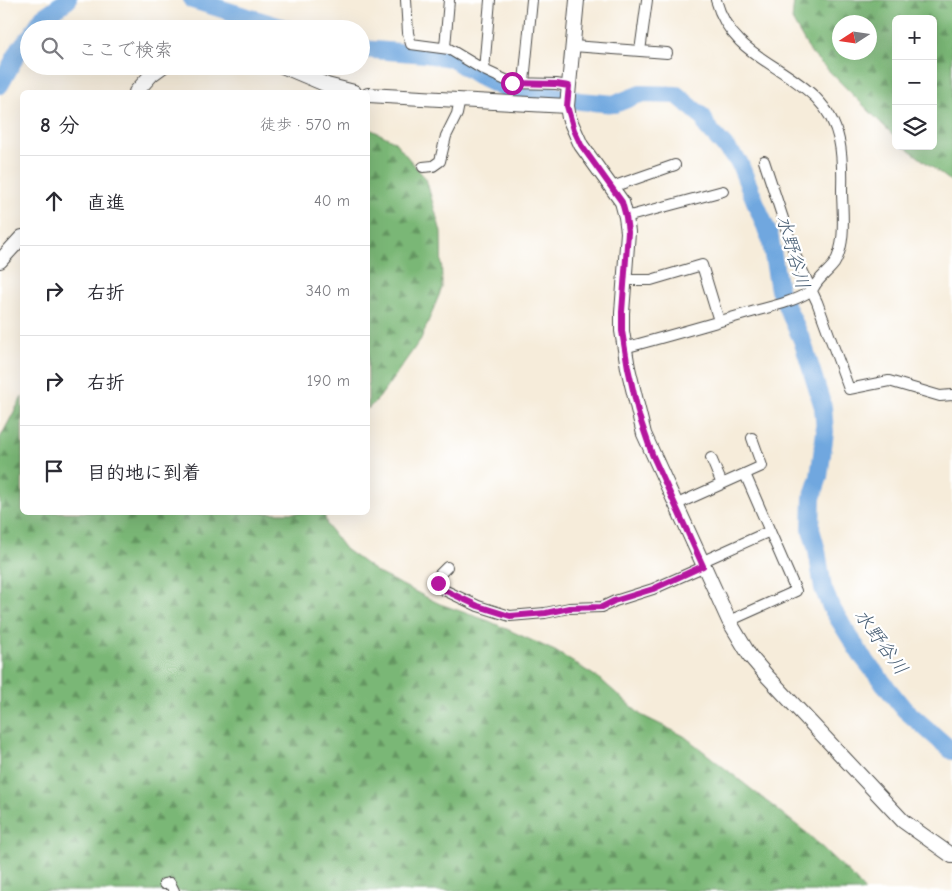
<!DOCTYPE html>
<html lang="ja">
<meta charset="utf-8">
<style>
:root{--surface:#fff;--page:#f2f2f3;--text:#2b2b33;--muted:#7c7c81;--line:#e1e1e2}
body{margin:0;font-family:"Comic Neue","Klee One",sans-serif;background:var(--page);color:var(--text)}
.controls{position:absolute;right:15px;top:15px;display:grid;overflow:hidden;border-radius:8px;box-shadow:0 5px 20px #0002}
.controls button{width:45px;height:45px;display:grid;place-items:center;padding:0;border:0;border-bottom:1px solid var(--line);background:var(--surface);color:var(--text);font:25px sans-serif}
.compass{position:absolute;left:832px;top:15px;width:45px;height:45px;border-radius:50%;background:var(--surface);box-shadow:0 5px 20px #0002;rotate:258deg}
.stop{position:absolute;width:15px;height:15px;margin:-11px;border:4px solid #b5179e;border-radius:50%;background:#fff}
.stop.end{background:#b5179e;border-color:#fff;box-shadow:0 1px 5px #0008}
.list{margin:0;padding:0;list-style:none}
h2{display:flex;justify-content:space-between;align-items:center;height:65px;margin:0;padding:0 20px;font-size:21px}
h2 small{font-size:16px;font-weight:400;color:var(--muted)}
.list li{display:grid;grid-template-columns:32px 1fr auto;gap:15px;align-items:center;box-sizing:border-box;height:90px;padding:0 20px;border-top:1px solid var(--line)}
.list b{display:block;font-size:19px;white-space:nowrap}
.list em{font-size:16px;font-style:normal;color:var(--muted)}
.icon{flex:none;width:28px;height:28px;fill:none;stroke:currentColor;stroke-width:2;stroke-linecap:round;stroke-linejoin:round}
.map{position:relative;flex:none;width:952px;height:891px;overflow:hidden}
.search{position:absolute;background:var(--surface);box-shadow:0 5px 20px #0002;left:20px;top:20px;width:350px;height:55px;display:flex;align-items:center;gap:12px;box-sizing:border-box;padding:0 18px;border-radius:28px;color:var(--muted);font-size:19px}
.panel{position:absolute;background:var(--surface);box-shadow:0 5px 20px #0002;left:20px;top:90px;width:350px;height:425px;border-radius:8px}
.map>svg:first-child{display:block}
</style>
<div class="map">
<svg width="952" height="891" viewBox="0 0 952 891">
<defs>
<pattern id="forest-firs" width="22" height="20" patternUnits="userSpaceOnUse" patternTransform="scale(1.25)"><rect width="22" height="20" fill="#7ab776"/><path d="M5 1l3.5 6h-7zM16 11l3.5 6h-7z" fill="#649561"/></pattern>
</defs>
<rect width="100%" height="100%" fill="#fff"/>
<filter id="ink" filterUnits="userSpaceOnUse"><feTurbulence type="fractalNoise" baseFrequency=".02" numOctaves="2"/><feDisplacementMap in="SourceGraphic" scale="10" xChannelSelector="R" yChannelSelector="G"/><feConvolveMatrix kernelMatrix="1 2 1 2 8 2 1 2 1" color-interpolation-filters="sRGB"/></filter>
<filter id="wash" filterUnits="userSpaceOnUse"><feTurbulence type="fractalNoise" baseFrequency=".0096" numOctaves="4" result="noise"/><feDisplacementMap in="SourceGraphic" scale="20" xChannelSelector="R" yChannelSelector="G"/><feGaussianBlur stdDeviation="1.12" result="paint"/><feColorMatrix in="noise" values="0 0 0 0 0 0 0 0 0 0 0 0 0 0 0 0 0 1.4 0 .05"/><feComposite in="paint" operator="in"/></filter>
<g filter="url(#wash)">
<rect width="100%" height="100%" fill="#f6ecda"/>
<path fill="url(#forest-firs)" stroke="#527150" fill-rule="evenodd" d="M 794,0 L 952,0 L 952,182 L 904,146 L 933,146 L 933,19 L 896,19 L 896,138 L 811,53 L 792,20 ZM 870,22 L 870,52 L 840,52 L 840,22 Z
M 368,128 L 394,141 L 426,179 L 441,232 L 442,288 L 421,339 L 379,398 L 368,409 Z
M 22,397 L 22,512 L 324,513 L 327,525 L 345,549 L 378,573 L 440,604 L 489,621 L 555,651 L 600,679 L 641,715 L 684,736 L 808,834 L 854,878 L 865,891 L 0,891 L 0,438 Z"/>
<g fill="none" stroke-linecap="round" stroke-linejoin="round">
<path stroke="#70a7df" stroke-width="18" d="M 192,0 L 288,29
M 35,29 L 43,17 L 68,0
M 361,49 L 426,54 L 451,58 L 482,78 L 511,92 L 553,95 L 580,101 L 615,104 L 640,94 L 677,95 L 703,117 L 707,127 L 739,162 L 770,238 L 779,290 L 802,340 L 823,407 L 825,432 L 819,477 L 812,498 L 811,529 L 817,551 L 823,588 L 831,607 L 861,655 L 904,709 L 952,751
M 0,85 L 21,47 L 29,37"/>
</g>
</g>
<g filter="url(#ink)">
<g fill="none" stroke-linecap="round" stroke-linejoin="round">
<defs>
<path id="minor" d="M 406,0 L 408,33 L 411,44 L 449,49 L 484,70 L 512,83 L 556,84 L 569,86
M 573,46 L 667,53
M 445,47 L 449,0
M 640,51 L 647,0
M 484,70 L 490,0
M 524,82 L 532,0
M 764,161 L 795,255 L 817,302 L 849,389 L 889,381 L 940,396 L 952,395
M 423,167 L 433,166 L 440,161 L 446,136 L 457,114 L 460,99
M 612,187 L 675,165
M 626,217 L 723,191
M 624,280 L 651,280 L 702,265 L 719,321
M 624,348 C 665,337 707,325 748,313 C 768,307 791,303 809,292 C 812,291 812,290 814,287 C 819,278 828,272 834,264 C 847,243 842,212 842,189 C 843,155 842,124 816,98 C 780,62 731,55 716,0
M 711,458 L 722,484
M 675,505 L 762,466 L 752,438
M 701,562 L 770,531
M 447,567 L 439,575 L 437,579 L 438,583 L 444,590 L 478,606 L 510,616 L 545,613 L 569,608 L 602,607 L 615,601 L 653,589 L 703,567
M 729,621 L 796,591 L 745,474
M 164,884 L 170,883 L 174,891"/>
<path id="tertiary" d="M 577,0 L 567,106 L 569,118 L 581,145 L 622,202 L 626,217 L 628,232 L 622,313 L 622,331 L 628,368 L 644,434 L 729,621 L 750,656 L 767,676 L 903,821 L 952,856
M 282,66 L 327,85 L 354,92
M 136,92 L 152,74 L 163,66
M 368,95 L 567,106
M 0,261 L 22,237"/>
</defs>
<use href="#minor" stroke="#494845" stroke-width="12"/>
<use href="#tertiary" stroke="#494845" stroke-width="16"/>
<use href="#minor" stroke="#fff" stroke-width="10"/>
<use href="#tertiary" stroke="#fff" stroke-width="14"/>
</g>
</g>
<g fill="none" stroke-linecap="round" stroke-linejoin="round" filter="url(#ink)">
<path stroke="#b5179e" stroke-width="6" d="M 438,583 L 444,590 L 478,606 L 510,616 L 546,613 L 569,608 L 602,607 L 614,601 L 653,589 L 703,566 L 652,454 L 639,416 L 628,368 L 622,331 L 622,312 L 628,232 L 626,217 L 622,202 L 581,145 L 574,130 L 567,106 L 569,86 L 556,84 L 512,83"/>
</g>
<g text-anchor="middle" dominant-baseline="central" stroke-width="4.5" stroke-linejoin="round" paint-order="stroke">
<g font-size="19" font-style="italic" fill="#475d73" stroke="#fff">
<text transform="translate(793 252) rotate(74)">水野谷川</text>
<text transform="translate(881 642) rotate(54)">水野谷川</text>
</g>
</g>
</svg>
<div class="controls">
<button>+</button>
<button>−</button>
<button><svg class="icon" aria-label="layers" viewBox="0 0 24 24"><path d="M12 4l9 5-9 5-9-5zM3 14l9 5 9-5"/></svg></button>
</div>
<svg class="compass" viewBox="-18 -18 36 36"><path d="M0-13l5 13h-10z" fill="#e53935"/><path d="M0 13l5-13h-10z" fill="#7c7c81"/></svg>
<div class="stop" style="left:512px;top:83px"></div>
<div class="stop end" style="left:438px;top:583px"></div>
<div class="search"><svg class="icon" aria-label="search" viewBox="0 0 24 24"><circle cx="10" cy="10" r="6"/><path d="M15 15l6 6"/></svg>ここで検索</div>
<section class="panel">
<h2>8 分<small>徒歩 · 570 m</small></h2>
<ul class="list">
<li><svg class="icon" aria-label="ahead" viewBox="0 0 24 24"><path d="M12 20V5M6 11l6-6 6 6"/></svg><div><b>直進</b></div><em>40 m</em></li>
<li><svg class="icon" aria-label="right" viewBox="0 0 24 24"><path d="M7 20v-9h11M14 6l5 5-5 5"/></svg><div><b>右折</b></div><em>340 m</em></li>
<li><svg class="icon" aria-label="right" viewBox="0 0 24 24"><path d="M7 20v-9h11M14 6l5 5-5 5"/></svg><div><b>右折</b></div><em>190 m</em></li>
<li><svg class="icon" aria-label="arrive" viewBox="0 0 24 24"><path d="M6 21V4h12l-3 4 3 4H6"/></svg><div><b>目的地に到着</b></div></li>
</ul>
</section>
</div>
